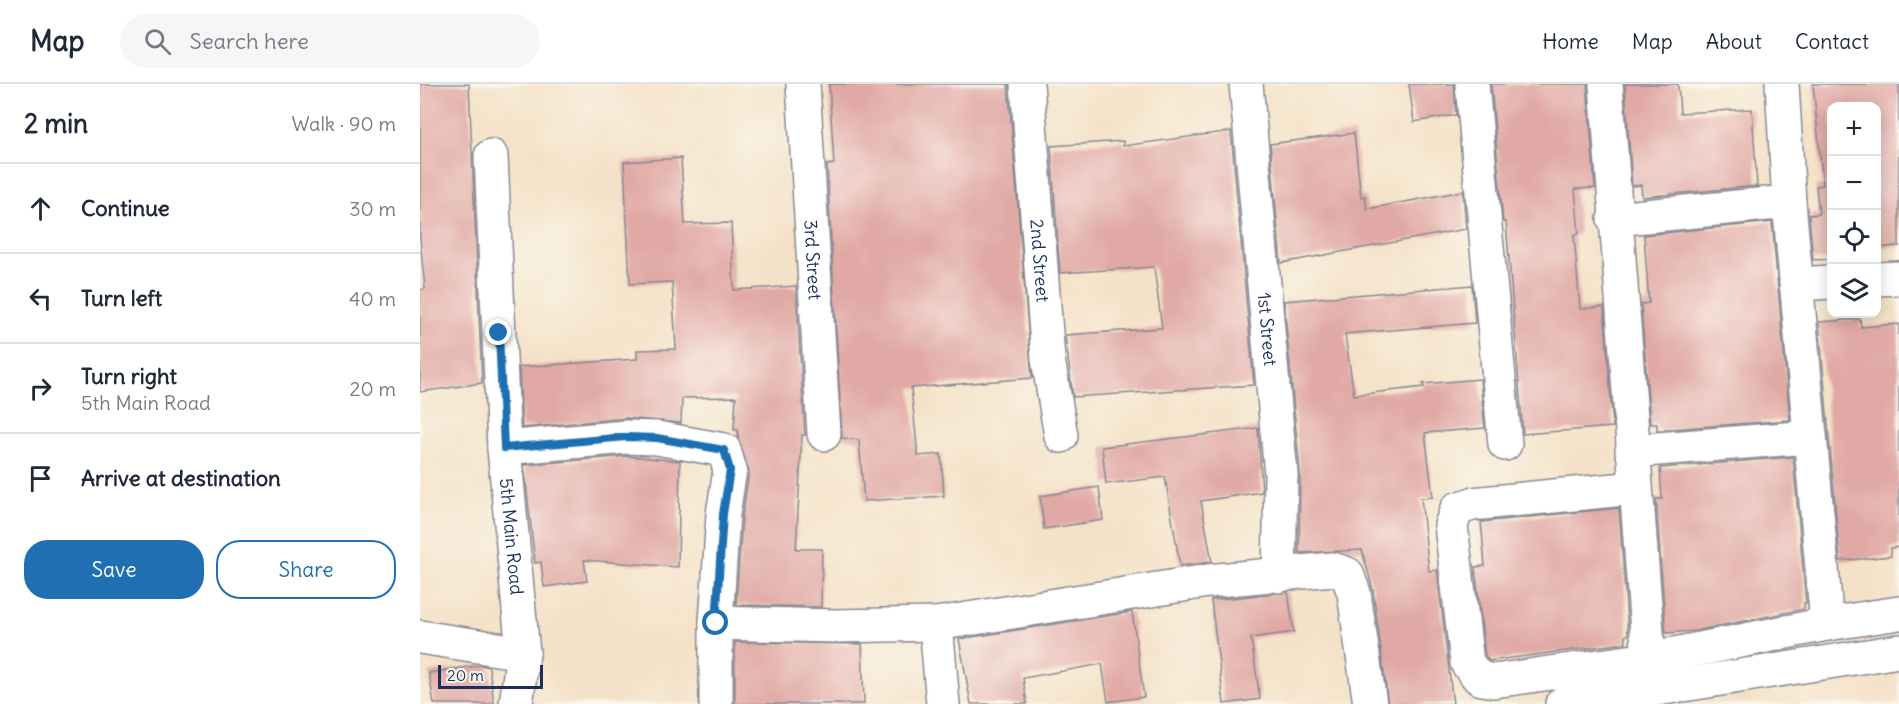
<!DOCTYPE html>
<meta charset="utf-8">
<style>
:root{--surface:#fff;--page:#f6f6f7;--text:#1f2937;--muted:#747a83;--line:#e0e1e3;--accent:#1f6fb2}
body{margin:0;font-family:Delius,sans-serif;background:var(--page);color:var(--text)}
.controls{position:absolute;right:18px;top:18px;display:grid;overflow:hidden;border-radius:12px;box-shadow:0 3px 15px #0003}
.controls button{width:54px;height:54px;display:grid;place-items:center;padding:0;border:0;border-bottom:2px solid var(--line);background:var(--surface);color:var(--text);font:30px sans-serif}
.scale{position:absolute;left:18px;bottom:15px;width:105px;box-sizing:border-box;padding-left:6px;border:3px solid #1b2f5e;border-top:0;font-size:16px;line-height:21px;white-space:nowrap;color:#1b2f5e;-webkit-text-stroke:4px #fbf7ec;paint-order:stroke}
.stop{position:absolute;width:18px;height:18px;margin:-14px;border:4px solid #1f6fb2;border-radius:50%;background:#fff}
.stop.end{background:#1f6fb2;border-color:#fff;box-shadow:0 2px 6px #0008}
.list{margin:0;padding:0;list-style:none}
h2{display:flex;justify-content:space-between;align-items:center;height:78px;margin:0;padding:0 24px;font-size:26px}
h2 small{font-size:20px;font-weight:400;color:var(--muted)}
.list li{display:grid;grid-template-columns:39px 1fr auto;gap:18px;align-items:center;box-sizing:border-box;height:90px;padding:0 24px;border-top:2px solid var(--line)}
.list b{display:block;font-size:22px;white-space:nowrap}
.list p{margin:0;font-size:20px;white-space:nowrap;color:var(--muted)}
.list em{font-size:20px;font-style:normal;color:var(--muted)}
.actions{display:flex;gap:12px;padding:18px 24px}
.actions a{flex:1;padding:14px 0;border:2px solid var(--accent);border-radius:24px;text-align:center;font-size:21px;color:var(--accent)}
.actions .main{background:var(--accent);color:#fff}
.icon{flex:none;width:33px;height:33px;fill:none;stroke:currentColor;stroke-width:2;stroke-linecap:round;stroke-linejoin:round}
.map{position:relative;flex:none;width:1479px;height:620px;overflow:hidden}
header{display:flex;align-items:center;gap:36px;box-sizing:border-box;height:84px;padding:0 30px;background:var(--surface);border-bottom:2px solid var(--line)}
header strong{font-size:28px}
nav{display:flex;gap:33px;margin-inline-start:auto;font-size:21px}
.search{width:420px;height:54px;background:var(--page);display:flex;align-items:center;gap:15px;box-sizing:border-box;padding:0 21px;border-radius:33px;color:var(--muted);font-size:22px}
main{display:flex}
aside{flex:1;background:var(--surface)}
.map>svg:first-child{display:block}
</style>
<header>
<strong>Map</strong>
<div class="search"><svg class="icon" aria-label="search" viewBox="0 0 24 24"><circle cx="10" cy="10" r="6"/><path d="M15 15l6 6"/></svg>Search here</div>
<nav><a>Home</a><a>Map</a><a>About</a><a>Contact</a></nav>
</header>
<main>
<aside>
<h2>2 min<small>Walk · 90 m</small></h2>
<ul class="list">
<li><svg class="icon" aria-label="ahead" viewBox="0 0 24 24"><path d="M12 20V5M6 11l6-6 6 6"/></svg><div><b>Continue</b></div><em>30 m</em></li>
<li><svg class="icon" aria-label="left" viewBox="0 0 24 24"><path d="M17 20v-9H6M10 6l-5 5 5 5"/></svg><div><b>Turn left</b></div><em>40 m</em></li>
<li><svg class="icon" aria-label="right" viewBox="0 0 24 24"><path d="M7 20v-9h11M14 6l5 5-5 5"/></svg><div><b>Turn right</b><p>5th Main Road</p></div><em>20 m</em></li>
<li><svg class="icon" aria-label="arrive" viewBox="0 0 24 24"><path d="M6 21V4h12l-3 4 3 4H6"/></svg><div><b>Arrive at destination</b></div></li>
</ul>
<div class="actions"><a class="main">Save</a><a>Share</a></div>
</aside>
<div class="map">
<svg width="1479" height="620" viewBox="0 0 1479 620">
<rect width="100%" height="100%" fill="#fbf7ec"/>
<filter id="ink" filterUnits="userSpaceOnUse"><feTurbulence type="fractalNoise" baseFrequency=".0167" numOctaves="2"/><feDisplacementMap in="SourceGraphic" scale="12" xChannelSelector="R" yChannelSelector="G"/><feConvolveMatrix kernelMatrix="1 2 1 2 8 2 1 2 1" color-interpolation-filters="sRGB"/></filter>
<filter id="wash" filterUnits="userSpaceOnUse"><feTurbulence type="fractalNoise" baseFrequency=".008" numOctaves="4" result="noise"/><feDisplacementMap in="SourceGraphic" scale="24" xChannelSelector="R" yChannelSelector="G"/><feGaussianBlur stdDeviation="1.35" result="paint"/><feColorMatrix in="noise" values="0 0 0 0 0 0 0 0 0 0 0 0 0 0 0 0 0 1.4 0 .05"/><feComposite in="paint" operator="in"/></filter>
<g filter="url(#wash)">
<rect width="100%" height="100%" fill="#f4e2c8"/>
<g id="blocks">
<path fill="#e1a9a5" d="M 0,0 L 49,0 L 62,299 L 0,308 L 0,206 L 5,205 L 0,154 Z
M 409,0 L 588,0 L 612,294 L 491,304 L 498,372 L 521,370 L 524,412 L 444,417 L 439,356 L 422,354 L 407,81 L 414,80 Z
M 989,0 L 1034,0 L 1036,31 L 994,38 Z
M 1071,0 L 1167,0 L 1175,104 L 1155,105 L 1159,150 L 1154,151 L 1160,225 L 1184,223 L 1193,343 L 1103,350 L 1086,138 L 1083,138 Z
M 1205,0 L 1258,0 L 1260,29 L 1332,25 L 1337,102 L 1222,113 L 1221,101 L 1212,102 Z
M 1393,0 L 1479,0 L 1479,162 L 1456,164 L 1456,22 L 1412,22 L 1412,175 L 1393,176 L 1389,131 L 1399,130 L 1396,102 L 1403,101 Z
M 811,47 L 834,301 L 653,313 L 645,251 L 742,244 L 734,183 L 640,189 L 631,62 L 703,57 L 703,62 Z
M 934,49 L 941,113 L 945,112 L 947,125 L 1043,107 L 1046,145 L 861,179 L 850,60 Z
M 261,74 L 265,140 L 311,139 L 314,206 L 376,202 L 385,351 L 382,351 L 376,465 L 402,465 L 401,523 L 316,521 L 322,432 L 329,388 L 318,354 L 318,346 L 314,346 L 316,313 L 262,314 L 261,339 L 206,334 L 102,344 L 99,283 L 217,275 L 217,266 L 256,265 L 252,198 L 210,200 L 204,78 Z
M 1352,138 L 1370,336 L 1237,346 L 1237,340 L 1230,340 L 1221,220 L 1229,219 L 1224,151 Z
M 1052,201 L 1055,239 L 925,250 L 934,311 L 1004,303 L 1003,300 L 1060,295 L 1065,344 L 1005,349 L 1013,413 L 1001,414 L 1009,487 L 1017,486 L 1033,620 L 968,620 L 953,506 L 942,466 L 879,469 L 880,389 L 864,217 Z
M 1440,235 L 1441,243 L 1479,240 L 1479,463 L 1471,464 L 1471,472 L 1420,477 L 1399,238 Z
M 838,344 L 842,408 L 781,417 L 792,478 L 760,482 L 745,393 L 686,400 L 682,363 Z
M 207,372 L 260,377 L 258,483 L 164,476 L 167,497 L 124,503 L 121,478 L 115,479 L 104,381 Z
M 1373,373 L 1386,519 L 1384,519 L 1384,525 L 1274,547 L 1246,549 L 1236,415 L 1242,415 L 1240,384 Z
M 679,403 L 683,436 L 624,445 L 620,412 Z
M 1199,424 L 1208,551 L 1205,552 L 1206,559 L 1069,577 L 1065,571 L 1055,483 L 1065,482 L 1061,438 Z
M 868,508 L 874,548 L 831,554 L 840,615 L 804,620 L 791,516 Z
M 712,528 L 724,613 L 688,618 L 682,580 L 603,594 L 607,620 L 551,620 L 539,555 Z
M 315,558 L 442,560 L 444,620 L 315,620 Z
M 61,581 L 69,583 L 74,620 L 14,620 L 9,589 Z"/>
</g>
</g>
<g filter="url(#ink)">
<use href="#blocks" fill-opacity="0" stroke="#888893" stroke-width="1.5"/>
<g fill="none" stroke-linecap="round" stroke-linejoin="round">
<defs>
<g id="minor">
<path id="s1" d="M 383,0 L 404,350"/>
<path id="s2" d="M 607,0 L 628,275 L 641,352"/>
<path id="s3" d="M 826,0 L 861,391 L 859,492"/>
<path d="M 1052,0 L 1085,360"/>
<path d="M 1186,0 L 1229,575"/>
<path d="M 1362,0 L 1369,118 L 1407,540"/>
<path id="s4" d="M 71,72 L 84,364 L 103,569 L 96,620"/>
<path d="M 1194,135 L 1369,118"/>
<path d="M 1456,195 L 1479,194"/>
<path d="M 1376,200 L 1412,198"/>
<path d="M 84,364 L 206,353 L 237,354 L 304,366 L 310,386 L 303,430 L 296,539 L 415,542 L 516,540 L 788,497 L 912,485 L 927,490 L 934,509 L 950,620"/>
<path d="M 1212,367 L 1390,353"/>
<path d="M 1215,404 L 1052,420 L 1037,425 L 1031,441 L 1047,579 L 1059,594 L 1074,597 L 1229,575 L 1407,540 L 1479,529"/>
<path d="M 296,539 L 296,620"/>
<path d="M 516,540 L 523,620"/>
<path d="M 0,553 L 103,569"/>
<path d="M 1142,620 L 1479,567"/>
</g>
</defs>
<use href="#minor" stroke="#888893" stroke-width="36"/>
<use href="#minor" stroke="#fff" stroke-width="33"/>
</g>
</g>
<g fill="none" stroke-linecap="round" stroke-linejoin="round" filter="url(#ink)">
<path stroke="#1f6fb2" stroke-width="8" d="M 79,249 L 84,364 L 206,353 L 237,354 L 304,366 L 310,386 L 303,430 L 296,539"/>
</g>
<g text-anchor="middle" dominant-baseline="central" stroke-width="4.5" stroke-linejoin="round" paint-order="stroke">
<g font-size="18" fill="#1b2f5e" stroke="#fbf7ec">
<text stroke="none"><textPath href="#s1" startOffset="176">3rd Street</textPath></text>
<text stroke="none"><textPath href="#s2" startOffset="177">2nd Street</textPath></text>
<text stroke="none"><textPath href="#s3" startOffset="246">1st Street</textPath></text>
<text stroke="none"><textPath href="#s4" startOffset="381">5th Main Road</textPath></text>
</g>
</g>
</svg>
<div class="controls">
<button>+</button>
<button>−</button>
<button><svg class="icon" aria-label="locate" viewBox="0 0 24 24"><circle cx="12" cy="12" r="6"/><path d="M12 2v4M12 18v4M2 12h4M18 12h4"/></svg></button>
<button><svg class="icon" aria-label="layers" viewBox="0 0 24 24"><path d="M12 4l9 5-9 5-9-5zM3 14l9 5 9-5"/></svg></button>
</div>
<div class="scale">20 m</div>
<div class="stop" style="left:296px;top:539px"></div>
<div class="stop end" style="left:79px;top:249px"></div>
</div>
</main>
